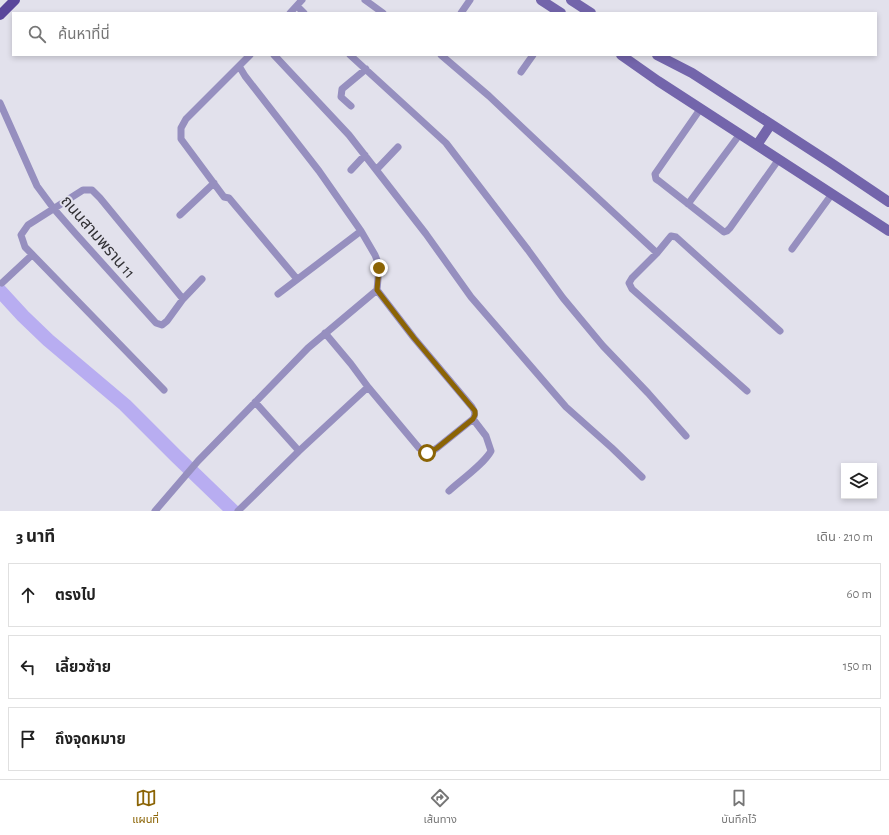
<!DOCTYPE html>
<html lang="th">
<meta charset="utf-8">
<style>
:root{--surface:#fff;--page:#f2f2f2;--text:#222;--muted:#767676;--line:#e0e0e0;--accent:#8b6405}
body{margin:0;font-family:"Alegreya Sans","Noto Sans Thai",sans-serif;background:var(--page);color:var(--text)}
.controls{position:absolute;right:12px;bottom:12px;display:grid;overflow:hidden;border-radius:0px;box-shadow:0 2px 6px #0003}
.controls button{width:36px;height:36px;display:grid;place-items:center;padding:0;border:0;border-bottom:1px solid var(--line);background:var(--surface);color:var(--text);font:20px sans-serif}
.stop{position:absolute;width:12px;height:12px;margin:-9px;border:3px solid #8b6405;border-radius:50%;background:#fff}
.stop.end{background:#8b6405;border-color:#fff;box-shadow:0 1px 4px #0008}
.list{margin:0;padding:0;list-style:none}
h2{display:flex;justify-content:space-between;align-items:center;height:52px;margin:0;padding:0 16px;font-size:17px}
h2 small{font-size:13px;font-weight:400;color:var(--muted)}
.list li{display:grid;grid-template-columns:26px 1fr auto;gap:12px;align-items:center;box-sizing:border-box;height:64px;margin:0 8px 8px;padding:0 8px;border:1px solid var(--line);border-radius:0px}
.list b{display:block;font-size:15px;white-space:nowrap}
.list em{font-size:13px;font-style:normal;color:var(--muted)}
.icon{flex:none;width:22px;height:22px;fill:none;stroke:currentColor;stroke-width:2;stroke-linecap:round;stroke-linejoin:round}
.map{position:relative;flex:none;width:889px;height:511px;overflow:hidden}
.search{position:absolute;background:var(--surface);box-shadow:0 2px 6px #0003;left:12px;right:12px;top:12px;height:44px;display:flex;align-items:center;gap:10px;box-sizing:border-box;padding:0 14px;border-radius:0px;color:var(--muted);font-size:15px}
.sheet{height:268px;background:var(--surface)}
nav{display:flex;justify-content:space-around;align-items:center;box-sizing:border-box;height:56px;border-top:1px solid var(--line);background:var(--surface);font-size:11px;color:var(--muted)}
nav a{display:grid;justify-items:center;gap:2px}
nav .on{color:var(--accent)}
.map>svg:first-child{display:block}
</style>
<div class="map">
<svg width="889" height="511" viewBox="0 0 889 511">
<rect width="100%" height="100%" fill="#e2e1ec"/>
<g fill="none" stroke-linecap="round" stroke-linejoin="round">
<path stroke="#b8adf1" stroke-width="14" d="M 0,291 L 23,316 L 48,340 L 125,405 L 176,456 L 233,511"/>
<path stroke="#968fbf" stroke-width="7" d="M 365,0 L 383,13
M 297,6 L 304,13
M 290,13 L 302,0
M 461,13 L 470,0
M 250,55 L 186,119 L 181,128 L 181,139 L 224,197 L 229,198 L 297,279
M 274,55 L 349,135 L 426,234 L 471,297 L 566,407 L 612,448 L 642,477
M 350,55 L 446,143 L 459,160 L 528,250 L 563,298 L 603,346 L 648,393 L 686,436
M 441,55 L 489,96 L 544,148 L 657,253
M 521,72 L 533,55
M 0,103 L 37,186 L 54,209 L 75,233 L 156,323 L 162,325 L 167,321 L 183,299 L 202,279
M 351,106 L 341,97 L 342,89 L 366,69
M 701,108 L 655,174 L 656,179 L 659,181 L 724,232 L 727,231 L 730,228 L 779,159
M 377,169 L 398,147
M 351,170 L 365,155
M 688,204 L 740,134
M 180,215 L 214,183
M 792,249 L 832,194
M 2,283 L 32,255
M 278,294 L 361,231
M 368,387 L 419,448 L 427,453 L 431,452 L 437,448 L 473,419 C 476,414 475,411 472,407 L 414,338 L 377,290
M 164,390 L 25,247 L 21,235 L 28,225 L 83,190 L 92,190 L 100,198 L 183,299
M 747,391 L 632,289 L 629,283 L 632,278 L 657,253 L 671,236 L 676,237 L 780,331
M 255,402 L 299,451
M 449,491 C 461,480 484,464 491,451 L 486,436 L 473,419
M 155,511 L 198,461 L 308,348 L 377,290 L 379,268 L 377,260 L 375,255 L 361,231 L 319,171 L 245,76 L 239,66
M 238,511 L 299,451 L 368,387 L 351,364 L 325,333"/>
<path stroke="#7365ab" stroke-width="10" d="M 541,0 L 561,13
M 571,0 L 591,13
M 621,55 L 658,81 L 889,231
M 657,55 L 692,73 L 831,163 L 889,202
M 757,145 L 771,124"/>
<path stroke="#5a469b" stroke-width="10" d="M 0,15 L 15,0"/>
</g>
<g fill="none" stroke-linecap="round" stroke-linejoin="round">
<path stroke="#8b6405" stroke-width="5" d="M 379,268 L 377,290 L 414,338 L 475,411 L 475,415 L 473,419 L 437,448 L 431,452 L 427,453"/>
</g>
<g text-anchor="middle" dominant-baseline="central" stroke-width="4" stroke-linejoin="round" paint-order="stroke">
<g font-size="16" fill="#313034" stroke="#e2e1ec">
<text transform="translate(98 237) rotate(49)">ถนนสามพราน 11</text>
</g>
</g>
</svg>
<div class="controls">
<button><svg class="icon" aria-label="layers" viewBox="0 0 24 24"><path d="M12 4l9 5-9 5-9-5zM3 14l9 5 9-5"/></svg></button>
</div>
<div class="stop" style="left:427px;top:453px"></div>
<div class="stop end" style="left:379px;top:268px"></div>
<div class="search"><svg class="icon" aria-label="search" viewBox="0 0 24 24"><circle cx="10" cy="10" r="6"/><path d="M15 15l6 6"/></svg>ค้นหาที่นี่</div>
</div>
<section class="sheet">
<h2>3 นาที<small>เดิน · 210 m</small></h2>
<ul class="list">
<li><svg class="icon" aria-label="ahead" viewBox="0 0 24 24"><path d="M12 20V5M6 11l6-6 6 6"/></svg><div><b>ตรงไป</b></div><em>60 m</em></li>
<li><svg class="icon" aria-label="left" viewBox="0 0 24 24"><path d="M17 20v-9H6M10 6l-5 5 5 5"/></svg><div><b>เลี้ยวซ้าย</b></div><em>150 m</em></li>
<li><svg class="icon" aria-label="arrive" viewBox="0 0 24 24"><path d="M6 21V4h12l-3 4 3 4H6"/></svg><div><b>ถึงจุดหมาย</b></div></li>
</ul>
</section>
<nav>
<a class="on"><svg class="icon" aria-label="map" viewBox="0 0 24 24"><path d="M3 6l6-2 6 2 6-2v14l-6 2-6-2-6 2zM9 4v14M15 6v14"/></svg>แผนที่</a>
<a><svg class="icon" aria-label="directions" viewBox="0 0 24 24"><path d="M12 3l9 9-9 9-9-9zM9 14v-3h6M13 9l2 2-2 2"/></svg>เส้นทาง</a>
<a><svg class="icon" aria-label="saved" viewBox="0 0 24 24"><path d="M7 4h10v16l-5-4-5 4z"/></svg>บันทึกไว้</a>
</nav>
